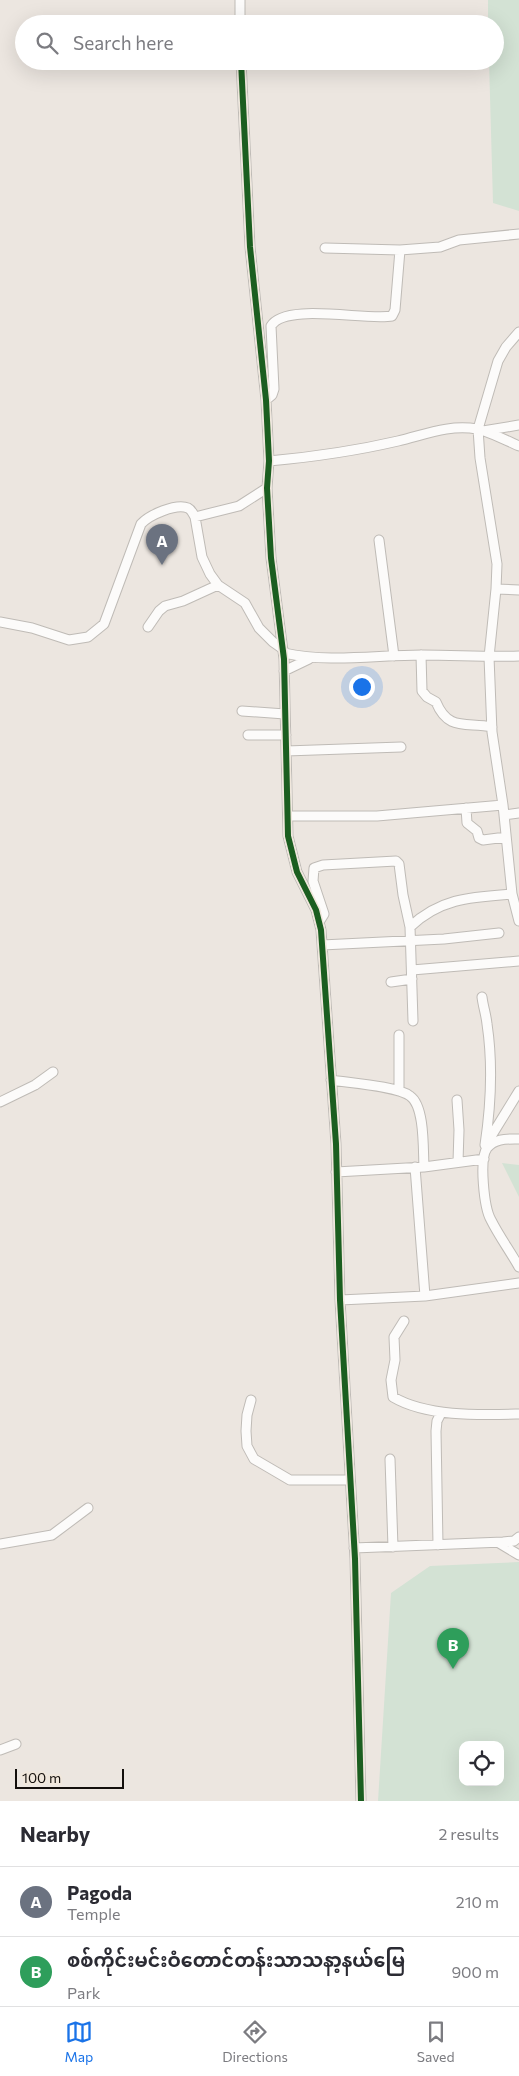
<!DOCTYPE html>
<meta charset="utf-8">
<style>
:root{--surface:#fff;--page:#f2f2f3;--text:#2b2b33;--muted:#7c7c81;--line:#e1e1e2;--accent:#1a73e8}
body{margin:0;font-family:Commissioner,"Noto Sans Myanmar",sans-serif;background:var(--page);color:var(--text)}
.controls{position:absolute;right:15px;bottom:15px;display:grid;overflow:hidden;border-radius:10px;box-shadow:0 5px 20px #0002}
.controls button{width:45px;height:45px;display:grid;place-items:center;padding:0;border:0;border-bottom:1px solid var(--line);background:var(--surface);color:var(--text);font:25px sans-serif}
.scale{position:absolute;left:15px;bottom:12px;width:109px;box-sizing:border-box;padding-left:5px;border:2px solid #130f0c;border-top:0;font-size:14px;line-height:18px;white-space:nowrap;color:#130f0c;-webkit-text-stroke:4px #f0e7dc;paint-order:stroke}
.you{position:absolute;left:361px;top:686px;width:18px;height:18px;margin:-12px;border:4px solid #fff;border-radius:50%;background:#1a73e8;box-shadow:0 0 0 8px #1a73e833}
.badge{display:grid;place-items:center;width:32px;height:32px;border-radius:50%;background:var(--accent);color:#fff;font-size:16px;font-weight:700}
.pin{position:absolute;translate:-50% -41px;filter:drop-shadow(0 1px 2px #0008)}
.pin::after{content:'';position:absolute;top:26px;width:18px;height:15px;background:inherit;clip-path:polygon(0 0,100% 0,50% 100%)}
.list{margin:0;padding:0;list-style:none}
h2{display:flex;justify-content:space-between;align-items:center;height:65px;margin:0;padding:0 20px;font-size:21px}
h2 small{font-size:16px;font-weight:400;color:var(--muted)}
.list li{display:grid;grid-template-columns:32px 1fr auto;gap:15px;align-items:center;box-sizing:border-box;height:70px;padding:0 20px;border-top:1px solid var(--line)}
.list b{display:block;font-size:19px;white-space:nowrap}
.list p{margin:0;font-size:16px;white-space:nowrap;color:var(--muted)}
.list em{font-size:16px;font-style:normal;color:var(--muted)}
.icon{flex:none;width:28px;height:28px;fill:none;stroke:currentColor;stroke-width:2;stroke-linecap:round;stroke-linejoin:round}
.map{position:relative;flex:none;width:519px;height:1801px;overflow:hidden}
.search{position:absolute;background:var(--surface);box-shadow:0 5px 20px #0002;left:15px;right:15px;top:15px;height:55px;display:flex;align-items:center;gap:12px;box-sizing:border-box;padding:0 18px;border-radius:28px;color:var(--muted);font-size:19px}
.sheet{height:205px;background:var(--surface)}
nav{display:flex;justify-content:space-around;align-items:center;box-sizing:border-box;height:70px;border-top:1px solid var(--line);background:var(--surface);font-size:14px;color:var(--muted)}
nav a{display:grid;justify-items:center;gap:2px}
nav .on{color:var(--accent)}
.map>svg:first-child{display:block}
</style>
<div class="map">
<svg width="519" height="1801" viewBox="0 0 519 1801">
<rect width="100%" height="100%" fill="#ece6e0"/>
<path fill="#d3e2d4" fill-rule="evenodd" d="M 488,0 L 519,0 L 519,211 L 493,203 L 489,61 L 495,61 L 495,24 L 488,24 Z
M 502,1163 L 519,1165 L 519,1197 Z
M 519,1562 L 519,1801 L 378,1801 L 391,1593 L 430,1566 ZM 463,1745 L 500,1745 L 500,1782 L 463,1782 Z"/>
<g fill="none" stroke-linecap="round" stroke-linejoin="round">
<defs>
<path id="minor" d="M 240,0 L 240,24
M 241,61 L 250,247 L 266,400 L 269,461 L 267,488 L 271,558 L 284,659 L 288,836 L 297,872 L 316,910 L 321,930 L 336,1144 L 340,1300 L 355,1559 L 361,1801
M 325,248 L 400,250
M 519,332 L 506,347 L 498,361 L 478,429 L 480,458 L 497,564 L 496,589 L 489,657 L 492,732 L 503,805 L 512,894 L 519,921
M 266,400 L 272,395 L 274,389 L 271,326 C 285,302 367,321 392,316 L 395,310 L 400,250 L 440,247 L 459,240 L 519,234
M 483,431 L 519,425
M 269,461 C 313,457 355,451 398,441 C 424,435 449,424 477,429 C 485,430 510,442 519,446
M 195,517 L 202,557 L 210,574 L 218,585 L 245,603 L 259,628 L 273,642 L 283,649
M 379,540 L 394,656
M 496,589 L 519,590
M 0,622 L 32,628 L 69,640 L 88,637 L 104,624 L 141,524 C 149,515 176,503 188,508 C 192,510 193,514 195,517 L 239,506 L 267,488
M 148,627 L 159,611 L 165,606 L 183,601 L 218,585
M 284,653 C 329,663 376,655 422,655 C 455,655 487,657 519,656
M 421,655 L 422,691 L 427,697 L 436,702 C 448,731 465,722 492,727
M 284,671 L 309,659
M 242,711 L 285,714
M 248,735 L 286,735
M 286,751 L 401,747
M 466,808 L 467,823 L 477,831 L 479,838 L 483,840 L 506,837
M 504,815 L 519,813
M 288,816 L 377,816 L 503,805
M 319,922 L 324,914 L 313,881 L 314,868 L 323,865 L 396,861 L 399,864 L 403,895 L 410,927 L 413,1021
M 410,927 C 440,898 472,897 512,894
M 322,945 L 444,939 L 499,933
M 412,970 L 519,961
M 391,982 L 412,979
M 482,997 C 483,1006 486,1014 487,1024 C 493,1064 491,1105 485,1145
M 331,1080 C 349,1083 397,1086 410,1096 C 425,1106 423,1150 424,1167
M 399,1091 L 399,1035
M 457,1100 L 459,1130 L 458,1162
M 0,1102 L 35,1085 L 53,1072
M 519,1139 C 507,1139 495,1138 487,1148 C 479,1159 484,1208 491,1220 C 499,1236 510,1251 519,1267
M 487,1143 L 519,1091
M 415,1167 L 425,1296
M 336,1172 L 424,1167 L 484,1159
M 340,1300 L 425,1296 L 519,1283
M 404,1321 L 394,1337 L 395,1360 L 391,1380 L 393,1397 C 427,1417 480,1415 519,1414
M 251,1400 L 247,1415 L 246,1431 L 247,1446 L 254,1459 L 290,1480 L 350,1480
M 390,1459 L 393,1547
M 499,1543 L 519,1555
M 0,1544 L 52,1535 L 88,1508
M 438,1545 L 436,1431 L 437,1421 L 441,1413
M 354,1548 L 503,1542 L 514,1541 L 519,1537
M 0,1750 L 16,1744"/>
</defs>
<use href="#minor" stroke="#bfbbb6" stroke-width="11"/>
<use href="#minor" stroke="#fcfbfa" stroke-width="9"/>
<defs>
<path id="cycleway" d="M 241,61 L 250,247 L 266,400 L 269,461 L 267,488 L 271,558 L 284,659 L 288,836 L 297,872 L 316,910 L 321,930 L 336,1144 L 340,1300 L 355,1559 L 361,1801"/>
</defs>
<use href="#cycleway" stroke="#f0e7dc" stroke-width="9"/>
<use href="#cycleway" stroke="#1b5e20" stroke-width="6"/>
</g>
</svg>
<div class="controls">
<button><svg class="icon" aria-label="locate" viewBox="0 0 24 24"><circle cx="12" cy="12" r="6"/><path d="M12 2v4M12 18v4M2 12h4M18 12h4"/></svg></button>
</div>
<div class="scale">100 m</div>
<div class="you"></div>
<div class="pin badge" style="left:162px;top:565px;background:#6b7280">A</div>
<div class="pin badge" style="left:453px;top:1669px;background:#2e9e5b">B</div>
<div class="search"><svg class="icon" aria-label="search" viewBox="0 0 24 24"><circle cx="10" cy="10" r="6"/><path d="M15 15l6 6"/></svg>Search here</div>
</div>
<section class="sheet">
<h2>Nearby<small>2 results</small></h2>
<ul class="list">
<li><span class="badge" style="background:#6b7280">A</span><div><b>Pagoda</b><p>Temple</p></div><em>210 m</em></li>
<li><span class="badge" style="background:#2e9e5b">B</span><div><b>စစ်ကိုင်းမင်းဝံတောင်တန်းသာသနာ့နယ်မြေ</b><p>Park</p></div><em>900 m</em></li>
</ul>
</section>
<nav>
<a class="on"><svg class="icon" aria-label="map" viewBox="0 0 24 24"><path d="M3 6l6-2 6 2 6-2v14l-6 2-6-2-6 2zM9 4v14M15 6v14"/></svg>Map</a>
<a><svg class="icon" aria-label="directions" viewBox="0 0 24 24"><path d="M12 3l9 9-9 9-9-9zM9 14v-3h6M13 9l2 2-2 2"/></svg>Directions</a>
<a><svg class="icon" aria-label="saved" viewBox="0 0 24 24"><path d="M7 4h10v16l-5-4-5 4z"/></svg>Saved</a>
</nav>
